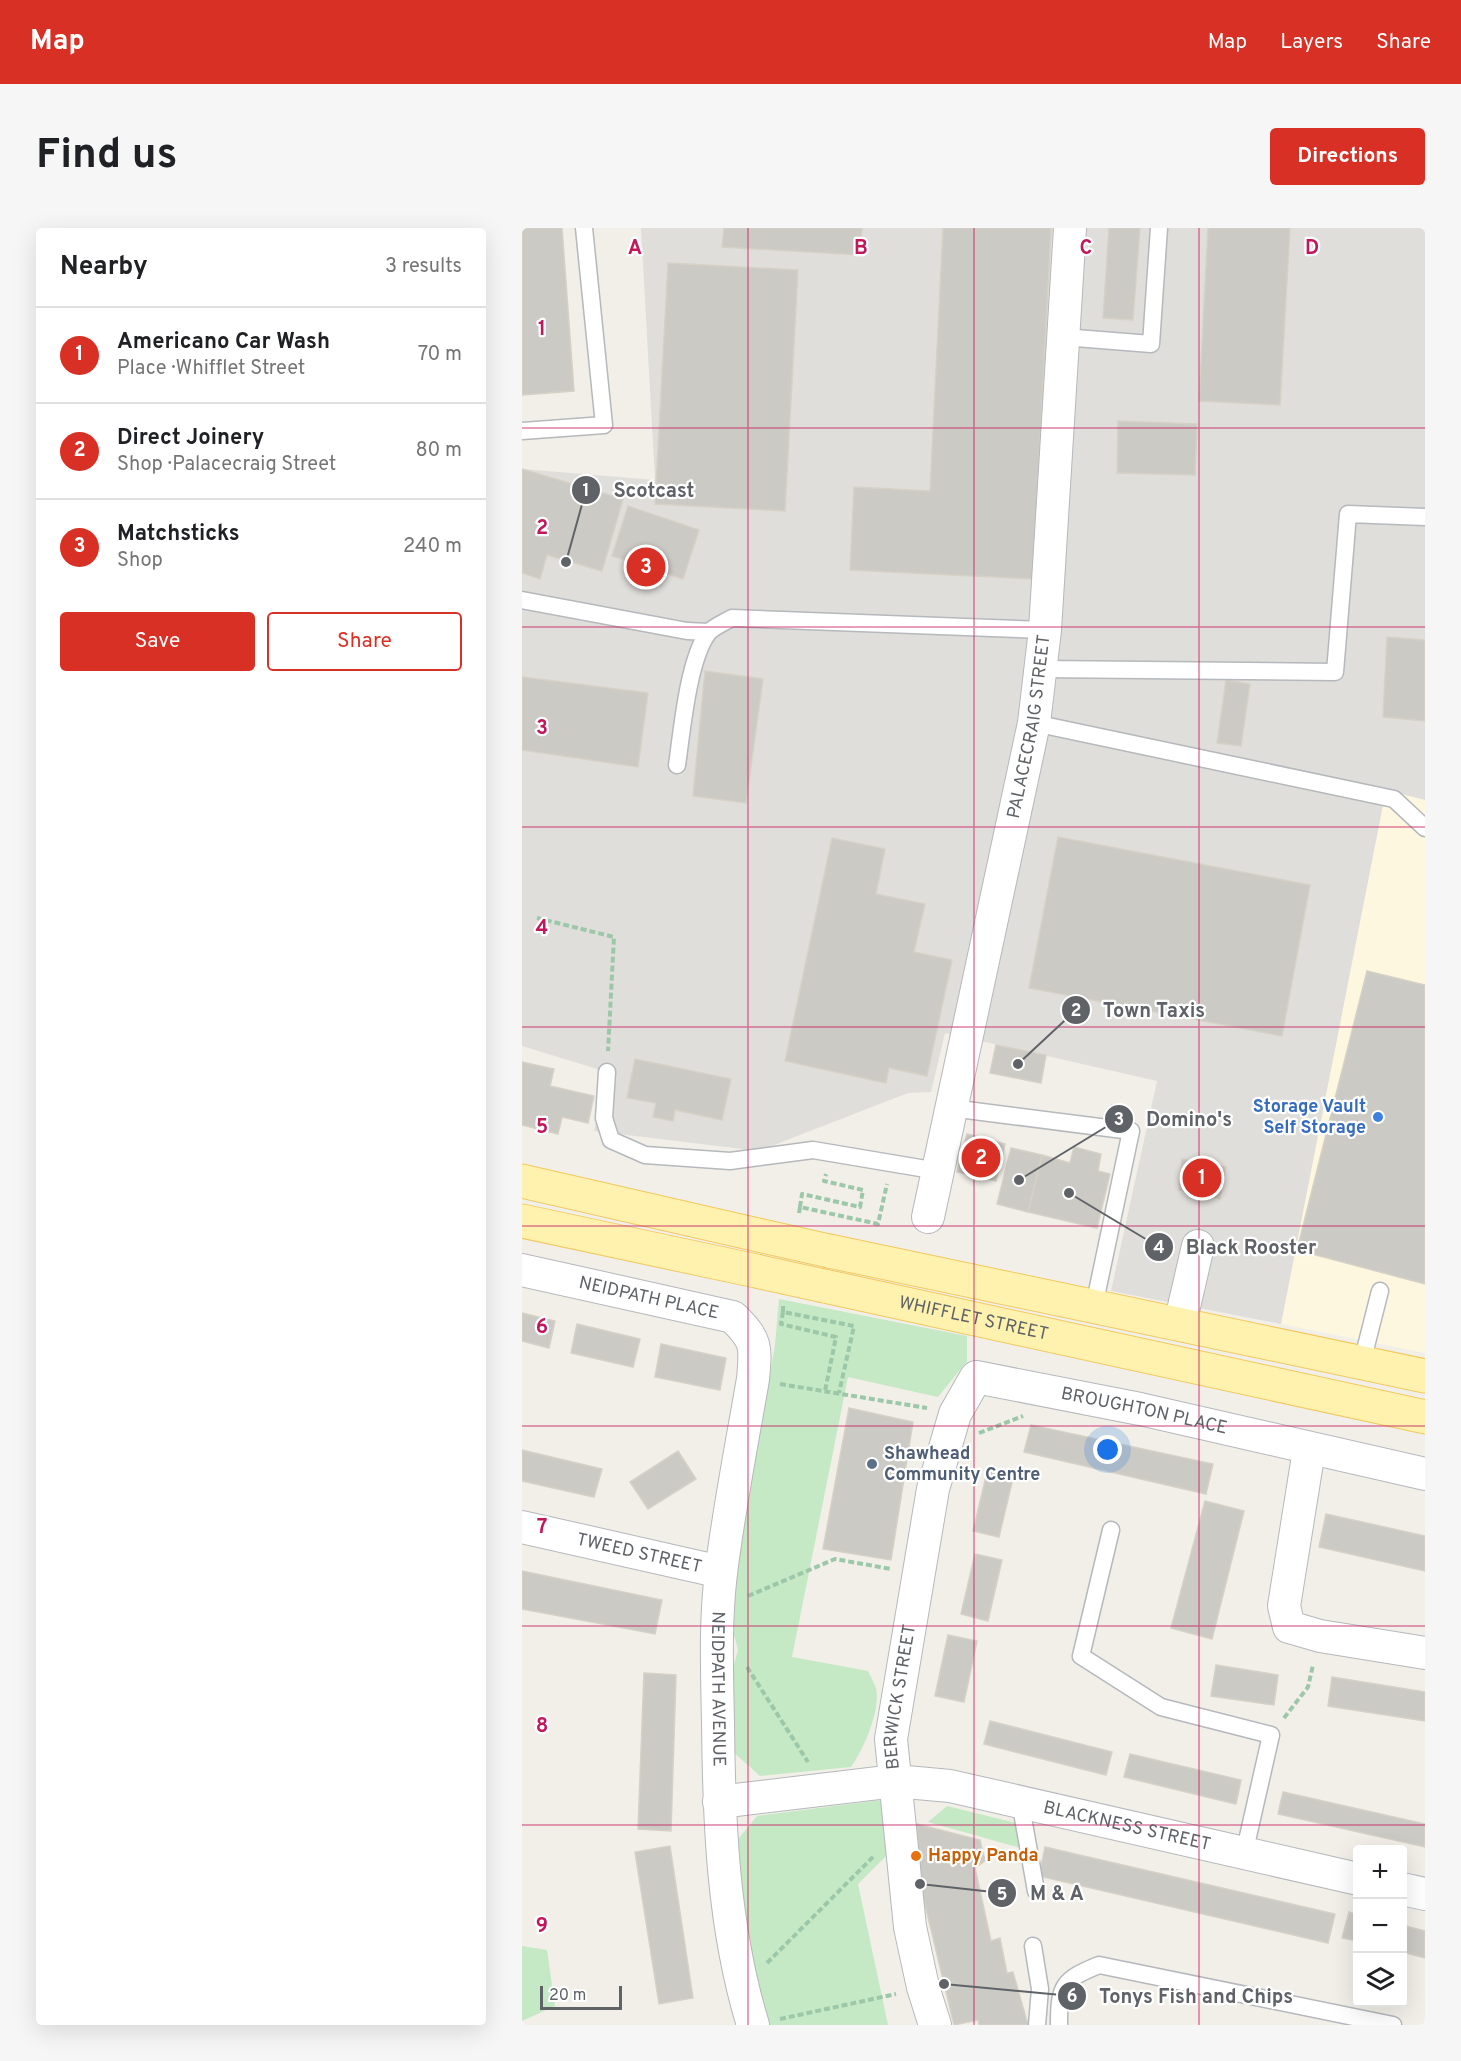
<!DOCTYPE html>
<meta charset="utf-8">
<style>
:root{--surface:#fff;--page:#f6f6f6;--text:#202124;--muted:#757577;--line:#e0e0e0;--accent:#d93025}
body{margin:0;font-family:Overpass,sans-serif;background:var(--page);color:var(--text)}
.controls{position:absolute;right:18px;bottom:18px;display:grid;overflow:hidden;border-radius:6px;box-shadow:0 6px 24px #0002}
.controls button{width:54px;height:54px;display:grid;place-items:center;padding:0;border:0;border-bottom:2px solid var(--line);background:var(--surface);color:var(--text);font:30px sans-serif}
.scale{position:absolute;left:18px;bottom:15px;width:82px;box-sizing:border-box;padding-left:6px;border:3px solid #5f6368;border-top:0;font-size:16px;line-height:21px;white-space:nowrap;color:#5f6368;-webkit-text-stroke:4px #fff;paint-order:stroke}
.you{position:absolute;left:586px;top:1222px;width:21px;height:21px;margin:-15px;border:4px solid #fff;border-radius:50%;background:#1a73e8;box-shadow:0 0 0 9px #1a73e833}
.badge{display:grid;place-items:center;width:39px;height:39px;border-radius:50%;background:var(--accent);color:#fff;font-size:20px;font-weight:700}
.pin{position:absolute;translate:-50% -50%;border:3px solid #fff;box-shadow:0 2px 6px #0006}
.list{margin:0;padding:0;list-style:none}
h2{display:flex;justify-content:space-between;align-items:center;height:78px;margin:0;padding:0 24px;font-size:26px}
h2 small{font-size:20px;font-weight:400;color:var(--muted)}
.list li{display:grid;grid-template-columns:39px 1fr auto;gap:18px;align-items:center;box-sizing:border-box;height:96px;padding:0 24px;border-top:2px solid var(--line)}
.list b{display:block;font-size:22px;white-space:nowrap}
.list p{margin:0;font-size:20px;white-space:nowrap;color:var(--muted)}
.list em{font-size:20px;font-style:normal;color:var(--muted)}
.actions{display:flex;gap:12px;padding:18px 24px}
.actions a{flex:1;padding:14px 0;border:2px solid var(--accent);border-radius:6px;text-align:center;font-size:21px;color:var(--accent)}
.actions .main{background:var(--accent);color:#fff}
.icon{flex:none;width:33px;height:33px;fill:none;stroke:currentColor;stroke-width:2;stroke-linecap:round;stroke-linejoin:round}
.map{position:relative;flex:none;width:903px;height:1797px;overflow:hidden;border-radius:6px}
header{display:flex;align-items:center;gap:36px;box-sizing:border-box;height:84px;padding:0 30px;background:var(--accent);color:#fff}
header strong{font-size:28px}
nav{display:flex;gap:33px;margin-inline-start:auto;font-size:21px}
.intro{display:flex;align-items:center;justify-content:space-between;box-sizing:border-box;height:144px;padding:0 36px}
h1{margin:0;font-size:42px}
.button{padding:15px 27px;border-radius:6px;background:var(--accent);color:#fff;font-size:21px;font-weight:700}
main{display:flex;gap:36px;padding:0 36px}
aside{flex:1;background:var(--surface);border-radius:6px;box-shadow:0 6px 24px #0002}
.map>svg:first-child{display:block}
</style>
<header>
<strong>Map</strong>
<nav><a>Map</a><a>Layers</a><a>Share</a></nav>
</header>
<div class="intro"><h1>Find us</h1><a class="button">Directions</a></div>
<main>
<aside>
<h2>Nearby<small>3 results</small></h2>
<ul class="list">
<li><span class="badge">1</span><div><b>Americano Car Wash</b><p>Place · Whifflet Street</p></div><em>70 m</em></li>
<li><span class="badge">2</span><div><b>Direct Joinery</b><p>Shop · Palacecraig Street</p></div><em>80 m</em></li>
<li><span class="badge">3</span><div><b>Matchsticks</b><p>Shop</p></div><em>240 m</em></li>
</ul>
<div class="actions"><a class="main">Save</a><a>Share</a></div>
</aside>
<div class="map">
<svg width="903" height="1797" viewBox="0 0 903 1797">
<rect width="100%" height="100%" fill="#f1efe8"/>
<path fill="#fef7e0" d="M 865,553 L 903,564 L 903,1125 L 759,1096 Z"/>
<path fill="#e0deda" d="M 119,0 L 903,0 L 903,572 L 864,562 L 759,1096 L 589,1063 L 635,853 L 423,805 L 409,864 L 386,865 L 237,923 L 72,903 L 85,844 L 0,818 L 0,241 L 133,252 Z"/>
<path fill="#c5e8c5" d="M 257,1071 L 445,1108 L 445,1133 L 416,1169 L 326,1149 L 270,1429 L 346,1443 C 349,1449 352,1455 354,1460 C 359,1483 341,1522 329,1539 L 238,1548 L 209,1522 L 209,1447 L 216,1422 L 210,1399 L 214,1342 L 253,1117 Z
M 360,1572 L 370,1622 L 336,1656 L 366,1797 L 240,1797 L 213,1615 L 235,1588 Z
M 425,1578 L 494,1595 L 502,1621 L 406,1594 Z
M 0,1718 L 25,1722 L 33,1778 L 0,1793 Z"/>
<path fill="#cccac5" stroke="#d6d1c6" stroke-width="1.5" d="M 0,0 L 40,0 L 52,163 L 0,167 Z
M 202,0 L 340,0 L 338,27 L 200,19 Z
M 421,0 L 529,0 L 511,351 L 328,342 L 332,259 L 408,263 Z
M 587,0 L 618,0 L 611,92 L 581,90 Z
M 686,0 L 768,0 L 758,177 L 677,173 Z
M 146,35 L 276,42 L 263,283 L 133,276 Z
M 596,193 L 675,196 L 673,247 L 595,245 Z
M 0,241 L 101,271 L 80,343 L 25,327 L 18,351 L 0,345 Z
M 106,278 L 177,302 L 161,351 L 90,328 Z
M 865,409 L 903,412 L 903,493 L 861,489 Z
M 183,443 L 241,451 L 224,575 L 171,568 Z
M 0,449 L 126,465 L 116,539 L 0,522 Z
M 704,452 L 728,456 L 719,518 L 695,515 Z
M 536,609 L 788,657 L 760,808 L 507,760 Z
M 310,610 L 363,621 L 354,666 L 403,676 L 392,724 L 430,732 L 405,848 L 367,840 L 364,855 L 263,833 Z
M 845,743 L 903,757 L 903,1056 L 775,1022 Z
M 474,817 L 524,827 L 519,855 L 468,845 Z
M 113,831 L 209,851 L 200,892 L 153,882 L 151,893 L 131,889 L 134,875 L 105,870 Z
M 0,834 L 32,841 L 28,858 L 72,868 L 66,895 L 40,889 L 36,906 L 0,897 Z
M 445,906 L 483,916 L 474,953 L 435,944 Z
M 552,919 L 579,926 L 576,943 L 588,946 L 575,1000 L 506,984 L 520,927 L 548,935 Z
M 489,920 L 520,927 L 506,984 L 475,976 Z
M 660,931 L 704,939 L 698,971 L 657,962 Z
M 0,1085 L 33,1093 L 27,1120 L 0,1113 Z
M 55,1096 L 118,1111 L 111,1139 L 49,1125 Z
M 139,1116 L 204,1130 L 198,1162 L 133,1149 Z
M 327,1180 L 391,1194 L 369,1332 L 301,1321 Z
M 509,1197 L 691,1236 L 684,1266 L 502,1224 Z
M 0,1222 L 80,1241 L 72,1269 L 0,1253 Z
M 156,1223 L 174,1251 L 126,1281 L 108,1254 Z
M 466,1240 L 492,1246 L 477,1309 L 451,1303 Z
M 683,1273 L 722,1283 L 690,1411 L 649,1400 Z
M 804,1286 L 903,1308 L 903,1343 L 797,1319 Z
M 453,1326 L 480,1332 L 466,1393 L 439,1386 Z
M 0,1343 L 140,1372 L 133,1406 L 0,1381 Z
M 426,1407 L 455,1413 L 442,1474 L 413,1468 Z
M 694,1437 L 756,1447 L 752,1477 L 689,1468 Z
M 122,1445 L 154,1447 L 149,1603 L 116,1601 Z
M 810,1449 L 903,1464 L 903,1493 L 806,1478 Z
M 468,1493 L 590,1524 L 584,1547 L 462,1516 Z
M 608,1526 L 719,1552 L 714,1576 L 602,1549 Z
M 761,1564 L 903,1596 L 903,1619 L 756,1586 Z
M 395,1596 L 458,1612 L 463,1633 L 453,1640 L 469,1713 L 478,1710 L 485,1745 L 491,1744 L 506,1797 L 457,1797 L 456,1792 L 432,1797 L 398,1656 Z
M 148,1618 L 171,1770 L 137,1776 L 113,1624 Z
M 523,1619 L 813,1686 L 806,1715 L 517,1648 Z
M 827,1684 L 836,1687 L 836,1713 L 820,1710 Z
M 880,1697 L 903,1703 L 903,1730 L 880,1724 Z"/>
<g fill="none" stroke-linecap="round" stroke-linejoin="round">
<defs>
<path id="service" d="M 541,109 L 629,116 L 637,0
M 0,203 L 82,197 L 62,0
M 0,372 L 165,403 L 187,404
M 519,441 L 813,444 L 826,286 L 903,289
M 512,495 L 872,571 L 903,600
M 155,537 C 160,503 166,432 186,405 C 191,399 203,394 210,390 L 523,402
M 85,844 L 82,890 L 89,912 L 123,927 L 208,933 L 291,922 L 416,943
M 429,880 L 609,903 L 572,1078
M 840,1134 L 858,1063
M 589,1302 L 559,1428 L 639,1479 L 749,1507 L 722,1626
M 498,1573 L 514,1663
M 511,1718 L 518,1761 L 515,1797
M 537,1797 C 537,1758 540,1752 577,1737 L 871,1797"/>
<g id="minor">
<path id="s1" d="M 406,989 L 512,495 L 523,402 L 548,0"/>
<path id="s2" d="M 0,1042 L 211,1089 C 235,1113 234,1118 231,1151 C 220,1215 207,1280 199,1345 C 193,1394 195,1445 196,1495 C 197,1597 201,1699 231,1797"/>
<path d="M 658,1096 L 676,1018"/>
<path d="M 787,1222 L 762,1378 L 767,1399 L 798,1408 L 903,1425"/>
<path id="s3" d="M 0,1299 L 199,1344"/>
<path id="s4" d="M 197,1574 L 373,1553 L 428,1558 L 836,1651"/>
<path d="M 880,1661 L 903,1666"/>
<path id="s5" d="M 413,1797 L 401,1759 L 388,1699 L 369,1511 L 411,1261 L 433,1186 L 454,1149 L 618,1181 L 903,1246"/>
</g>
<g id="primary">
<path d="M 0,953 L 236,1007"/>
<path d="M 0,993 L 234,1043"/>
<path d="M 307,1023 L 903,1148"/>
<path id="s6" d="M 302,1058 L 903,1189"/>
</g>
</defs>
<use href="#service" stroke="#b5b8bc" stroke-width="19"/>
<use href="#minor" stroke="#b5b8bc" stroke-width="34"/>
<use href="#primary" stroke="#f2c960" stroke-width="35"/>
<path stroke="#9cc7a9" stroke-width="4" stroke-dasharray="6 3" stroke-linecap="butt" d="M 15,690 L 92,709 L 86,823
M 278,979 L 280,966 L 338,979 L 341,962 L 302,953 L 304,946
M 277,985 L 278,979 L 356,996 L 365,956
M 261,1078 L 261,1084 L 332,1098 L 317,1165
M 261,1084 L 259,1096 L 314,1109 L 303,1163
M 258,1156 L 405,1180
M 457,1205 L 501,1188
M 226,1368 L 313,1331 L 369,1341
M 225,1439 L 286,1534
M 762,1490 L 786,1459 L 791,1437
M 245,1735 L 352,1628
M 258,1791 L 374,1766"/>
<use href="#service" stroke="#fff" stroke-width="16"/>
<use href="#minor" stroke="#fff" stroke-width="32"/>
<use href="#primary" stroke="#fff2af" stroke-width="33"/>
<defs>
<path id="primary-bridge" d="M 236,1007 L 307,1023
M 234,1043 L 302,1058"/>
</defs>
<use href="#primary-bridge" stroke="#f2c960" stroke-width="35" stroke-linecap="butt"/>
<use href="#primary-bridge" stroke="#fff2af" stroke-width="33"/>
</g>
<path fill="none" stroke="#c2185b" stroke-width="1.5" stroke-opacity="0.55" d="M 226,0 L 226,1797M 452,0 L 452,1797M 677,0 L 677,1797M 0,200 L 903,200M 0,399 L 903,399M 0,599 L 903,599M 0,799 L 903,799M 0,998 L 903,998M 0,1198 L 903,1198M 0,1398 L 903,1398M 0,1597 L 903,1597"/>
<circle fill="#3f7fe0" stroke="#fff" stroke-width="2" cx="856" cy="889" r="6"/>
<circle fill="#5c6f8a" stroke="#fff" stroke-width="2" cx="350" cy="1236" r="6"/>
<circle fill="#e8710a" stroke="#fff" stroke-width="2" cx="394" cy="1628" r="6"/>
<g text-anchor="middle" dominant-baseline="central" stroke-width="4.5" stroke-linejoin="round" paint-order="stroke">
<g font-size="18" fill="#5f6368" stroke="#fff">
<text stroke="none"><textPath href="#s1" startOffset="501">PALACECRAIG STREET</textPath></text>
<text stroke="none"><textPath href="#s2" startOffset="130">NEIDPATH PLACE</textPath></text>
<text stroke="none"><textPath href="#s6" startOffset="153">WHIFFLET STREET</textPath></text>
<text stroke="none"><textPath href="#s5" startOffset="836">BROUGHTON PLACE</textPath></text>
<text stroke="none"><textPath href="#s3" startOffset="120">TWEED STREET</textPath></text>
<text stroke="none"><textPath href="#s2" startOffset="598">NEIDPATH AVENUE</textPath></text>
<text stroke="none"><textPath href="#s5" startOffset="333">BERWICK STREET</textPath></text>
<text stroke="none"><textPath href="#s4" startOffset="414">BLACKNESS STREET</textPath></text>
</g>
<g font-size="18" font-weight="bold" fill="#366cbe" stroke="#fff" text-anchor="end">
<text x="844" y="879">Storage Vault<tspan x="844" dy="21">Self Storage</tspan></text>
</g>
<g font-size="18" font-weight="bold" fill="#4e5e75" stroke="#fff" text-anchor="start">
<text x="362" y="1226">Shawhead<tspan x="362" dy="21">Community Centre</tspan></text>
</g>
<g font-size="18" font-weight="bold" fill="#c56008" stroke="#fff" text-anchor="start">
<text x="406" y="1628">Happy Panda</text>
</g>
</g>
<g font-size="20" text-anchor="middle" font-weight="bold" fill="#c2185b" stroke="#fff" stroke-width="4.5" stroke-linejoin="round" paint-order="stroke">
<text x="113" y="26">A</text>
<text x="339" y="26">B</text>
<text x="564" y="26">C</text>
<text x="790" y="26">D</text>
<text x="20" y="107">1</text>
<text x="20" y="306">2</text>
<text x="20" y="506">3</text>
<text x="20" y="706">4</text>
<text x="20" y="905">5</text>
<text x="20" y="1105">6</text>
<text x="20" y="1305">7</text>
<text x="20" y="1504">8</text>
<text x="20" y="1704">9</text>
</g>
<path fill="none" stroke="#5f6368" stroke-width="2" d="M44 334L64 262M496 836L554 782M497 952L597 891M547 965L637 1019M398 1656L480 1665M422 1756L550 1768"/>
<g fill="#5f6368" stroke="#fff" stroke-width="2">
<circle cx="44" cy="334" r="6"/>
<circle cx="496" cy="836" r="6"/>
<circle cx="497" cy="952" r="6"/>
<circle cx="547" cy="965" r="6"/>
<circle cx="398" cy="1656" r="6"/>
<circle cx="422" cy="1756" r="6"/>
<circle cx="64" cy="262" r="15"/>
<circle cx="554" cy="782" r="15"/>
<circle cx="597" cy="891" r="15"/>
<circle cx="637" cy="1019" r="15"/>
<circle cx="480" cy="1665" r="15"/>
<circle cx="550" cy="1768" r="15"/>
</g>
<g font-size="18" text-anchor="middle" font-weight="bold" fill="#fff">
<text x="64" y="268">1</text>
<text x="554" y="788">2</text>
<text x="597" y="897">3</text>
<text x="637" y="1025">4</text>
<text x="480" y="1672">5</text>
<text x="550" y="1774">6</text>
</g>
<g font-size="20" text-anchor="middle" font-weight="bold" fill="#5f6368" stroke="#fff" stroke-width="4.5" stroke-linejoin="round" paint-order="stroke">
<text x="132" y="269">Scotcast</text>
<text x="632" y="789">Town Taxis</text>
<text x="667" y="898">Domino's</text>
<text x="729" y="1026">Black Rooster</text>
<text x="535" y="1672">M &amp; A</text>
<text x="674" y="1775">Tonys Fish and Chips</text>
</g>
</svg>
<div class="controls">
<button>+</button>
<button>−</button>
<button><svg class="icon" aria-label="layers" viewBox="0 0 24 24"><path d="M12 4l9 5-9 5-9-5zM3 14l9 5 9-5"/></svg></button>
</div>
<div class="scale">20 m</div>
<div class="you"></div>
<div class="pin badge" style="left:680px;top:950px">1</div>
<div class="pin badge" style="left:459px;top:930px">2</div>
<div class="pin badge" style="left:124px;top:339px">3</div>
</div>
</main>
